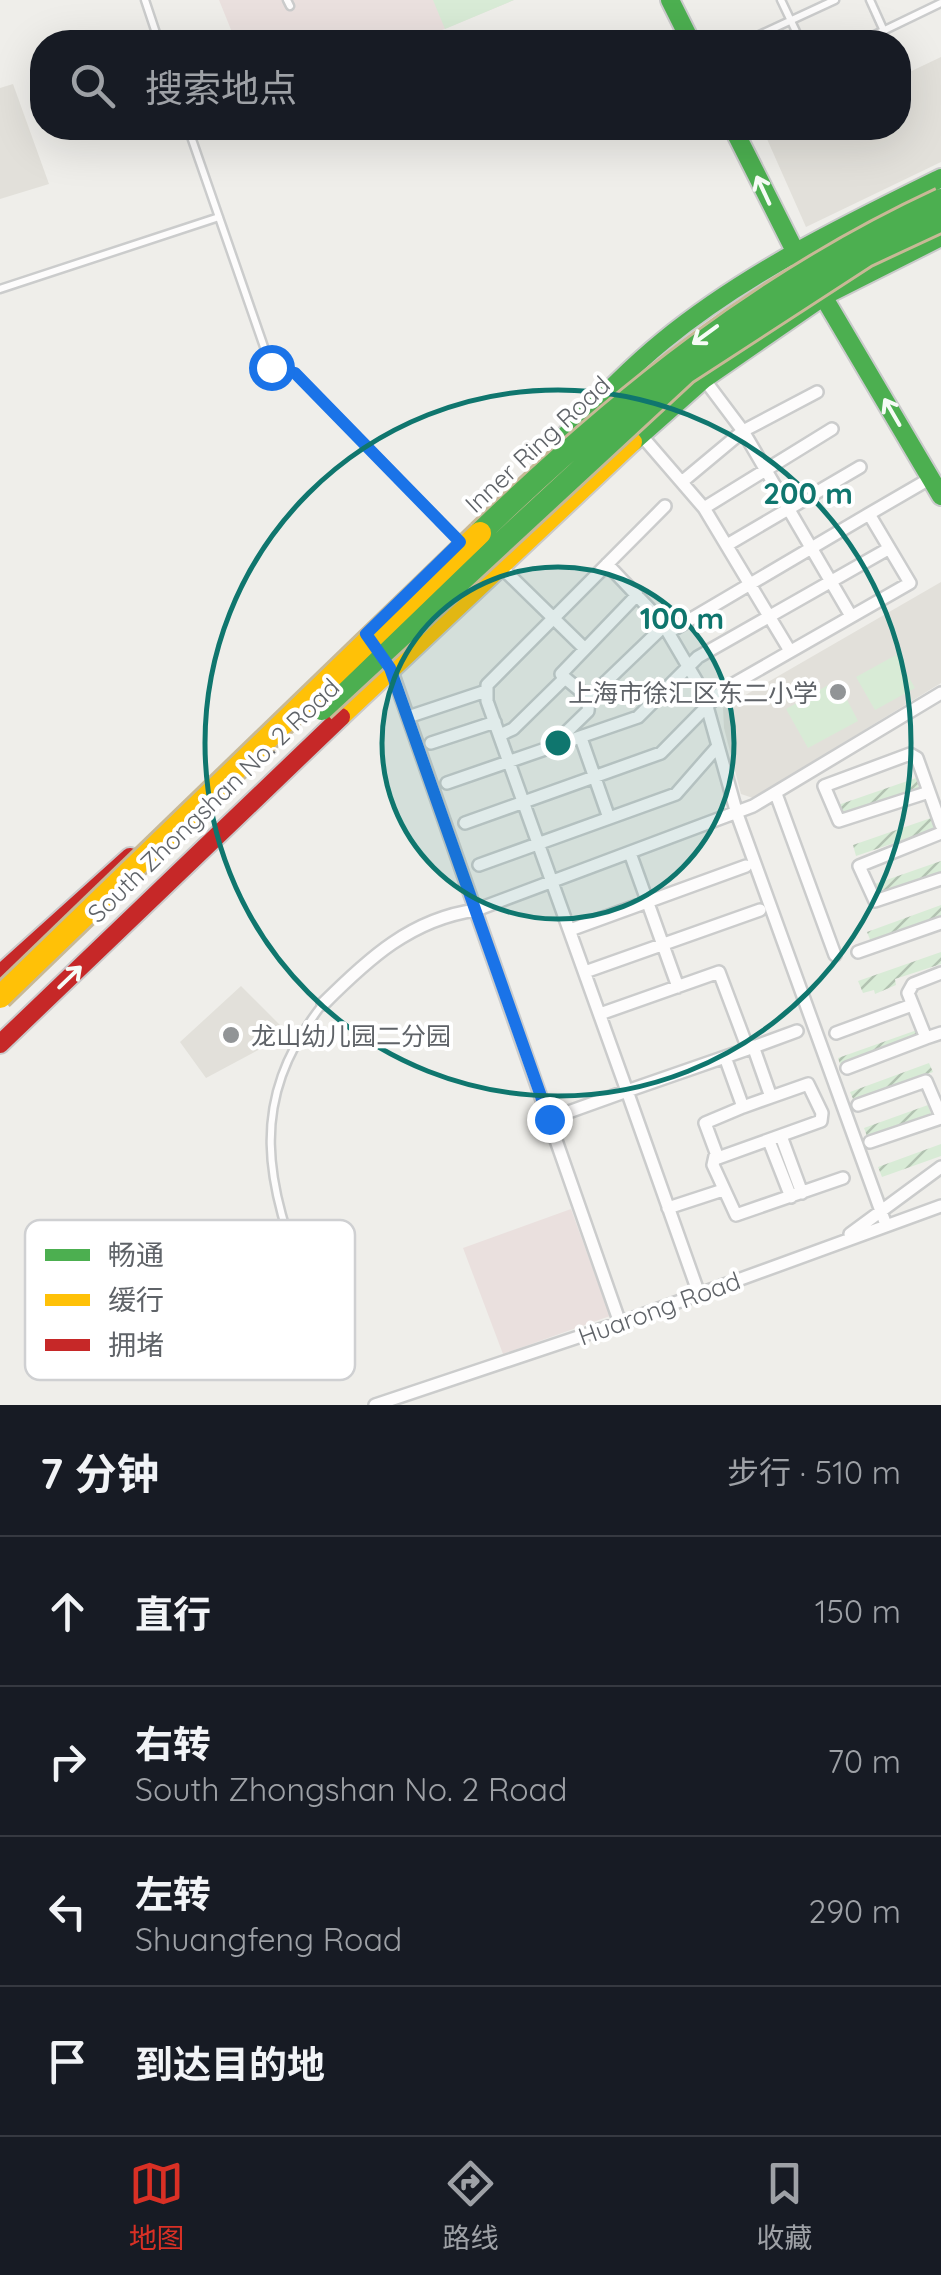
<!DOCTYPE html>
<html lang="zh">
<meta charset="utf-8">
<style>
:root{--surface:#171b24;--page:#20242c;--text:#f1f3f6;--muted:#9ea1a6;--line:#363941;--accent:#d93025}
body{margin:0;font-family:Quicksand,"Noto Sans SC",sans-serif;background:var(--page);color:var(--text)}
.stop{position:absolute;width:30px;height:30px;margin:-22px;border:8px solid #1a73e8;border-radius:50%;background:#fff}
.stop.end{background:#1a73e8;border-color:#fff;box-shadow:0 2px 10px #0008}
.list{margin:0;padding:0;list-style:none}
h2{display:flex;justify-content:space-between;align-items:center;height:130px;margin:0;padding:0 40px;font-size:42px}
h2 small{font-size:32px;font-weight:400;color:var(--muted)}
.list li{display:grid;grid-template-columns:65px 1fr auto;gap:30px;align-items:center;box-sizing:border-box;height:150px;padding:0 40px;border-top:2px solid var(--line)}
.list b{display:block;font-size:38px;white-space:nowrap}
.list p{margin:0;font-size:32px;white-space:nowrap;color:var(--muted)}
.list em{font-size:32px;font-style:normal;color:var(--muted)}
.icon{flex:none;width:55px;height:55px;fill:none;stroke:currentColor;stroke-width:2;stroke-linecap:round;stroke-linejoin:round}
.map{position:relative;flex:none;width:941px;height:1405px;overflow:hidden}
.search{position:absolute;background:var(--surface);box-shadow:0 10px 40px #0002;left:30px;right:30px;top:30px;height:110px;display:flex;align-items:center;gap:25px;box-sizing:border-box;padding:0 35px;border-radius:40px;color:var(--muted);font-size:38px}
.sheet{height:730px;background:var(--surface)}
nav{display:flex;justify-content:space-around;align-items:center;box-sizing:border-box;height:140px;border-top:2px solid var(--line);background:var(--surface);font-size:28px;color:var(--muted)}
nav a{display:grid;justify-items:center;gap:5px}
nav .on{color:var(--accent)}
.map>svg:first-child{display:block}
</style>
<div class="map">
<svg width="941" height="1405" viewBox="0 0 941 1405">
<defs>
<pattern id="garden-furrows" width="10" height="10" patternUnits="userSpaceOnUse" patternTransform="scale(2.5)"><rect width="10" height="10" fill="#d8ebd6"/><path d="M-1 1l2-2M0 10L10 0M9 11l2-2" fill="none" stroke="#b2c2b1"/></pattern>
</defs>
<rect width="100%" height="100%" fill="#efeeea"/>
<path fill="#e2e0da" d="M 941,57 L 941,162 L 806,227 L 767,139 L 792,128 L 898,128 L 899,77 Z
M 13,84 L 49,184 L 0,199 L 0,88 Z
M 941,582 L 941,683 L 753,798 L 741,794 L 724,728 L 723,708 Z
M 241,986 L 283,1028 L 260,1049 L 206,1078 L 180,1042 Z"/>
<path fill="#eae0de" d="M 219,0 L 514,0 L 413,42 L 236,42 Z
M 571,1209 L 610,1316 L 503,1354 L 463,1248 Z"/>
<path fill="#d8ebd6" d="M 433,0 L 514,0 L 445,29 Z
M 896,655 L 915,688 L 875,710 L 856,677 Z
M 837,680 L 858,721 L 808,748 L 786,709 Z"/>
<path fill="url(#garden-furrows)" d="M 916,778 L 920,790 L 841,816 L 838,805 Z
M 931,818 L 935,829 L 856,856 L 853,845 Z
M 941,861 L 941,873 L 877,895 L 872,885 Z
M 941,905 L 941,918 L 871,942 L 867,932 Z
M 941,952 L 941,964 L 895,979 L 896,985 L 875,994 L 874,990 L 863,993 L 858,981 Z
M 917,1030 L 920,1038 L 841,1067 L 838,1058 Z
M 929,1063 L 933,1072 L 854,1101 L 850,1092 Z
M 928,1105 L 932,1116 L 868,1139 L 864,1128 Z
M 941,1144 L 941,1156 L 882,1177 L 878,1167 Z"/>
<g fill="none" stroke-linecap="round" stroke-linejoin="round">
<defs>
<path id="lane" d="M 145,0 L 159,42
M 287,0 L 290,6
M 781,0 L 801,42
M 870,0 L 884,31
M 744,42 L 835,0
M 860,42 L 941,3
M 188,128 L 271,367 L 295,373 L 461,542
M 0,289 L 219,217
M 308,1291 C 266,1183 246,1103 322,1005"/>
<path id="street" d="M 704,379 L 743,431 L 851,616
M 641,435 L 704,508 L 790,651
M 683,481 L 743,431 L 817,392
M 704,508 L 832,429
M 869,514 L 931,478
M 727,545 L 860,467
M 607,564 L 662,622 L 703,692 L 737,814 L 886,1225
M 499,565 L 585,649
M 390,666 L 620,1323
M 565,678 L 589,698 L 665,625
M 408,717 L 486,691
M 500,735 L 513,729 L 565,678 L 561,674 L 637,595
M 581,738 L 609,818
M 431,743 L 495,722
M 554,744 L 588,711 L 589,698
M 447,783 L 638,717 L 698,657 L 888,549
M 929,792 L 839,821 L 824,786 L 910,754 L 917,758 L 941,825
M 776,794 L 835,955
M 465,823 L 661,753 L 723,690 L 910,583 L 869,514 L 669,632
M 941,833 L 859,866 L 875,901 L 941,879
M 630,853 L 678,987
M 479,865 L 676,794 L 718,746
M 570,930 L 746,866
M 858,952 L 941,923
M 585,972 L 760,910
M 941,973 L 913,984 L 908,993 L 926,1038 L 941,1033
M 323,1004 C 368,959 411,919 476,910 L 753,806 L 941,693
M 600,1014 L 719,972 L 748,1049 L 627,1091 L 699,1294
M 836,1033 L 912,1005
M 748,1049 L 797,1031
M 725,1057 L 743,1107 L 771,1097 L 753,1046
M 847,1068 L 926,1038
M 858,1105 L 926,1081 L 941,1116
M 743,1107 L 705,1123 L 718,1158 L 821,1121 L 822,1113 L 808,1084 L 771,1097
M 549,1119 L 627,1091 L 487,701 L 487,685 L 665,506
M 781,1136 L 802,1193
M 769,1141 L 791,1197
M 870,1142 L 941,1118
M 715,1156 L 713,1165 L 736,1215 L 843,1178
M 668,1208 L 723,1190
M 850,1234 L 941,1167
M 375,1405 L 620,1323 L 941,1206"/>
<path id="fast" d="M 670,0 L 691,42
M 733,128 L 802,265
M 817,286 L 941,496
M 633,442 L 704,379 L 824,296 L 941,237
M 558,443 C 592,408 625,372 663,341 C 746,273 845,225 941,178"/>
<path id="slow" d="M 341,717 L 633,442"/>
<path id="jam" d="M 0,974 L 130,857
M 0,1044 L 341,717"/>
</defs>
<use href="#lane" stroke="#cbcccc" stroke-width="11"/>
<use href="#street" stroke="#cbcccc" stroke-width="16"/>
<use href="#fast" stroke="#cacacb" stroke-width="22"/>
<use href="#slow" stroke="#cacacb" stroke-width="22"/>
<use href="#jam" stroke="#cacacb" stroke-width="22"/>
<use href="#lane" stroke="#fdfcfc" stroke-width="6"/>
<use href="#street" stroke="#fdfcfc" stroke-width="11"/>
<use href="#fast" stroke="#4caf50" stroke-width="18"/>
<use href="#slow" stroke="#ffc107" stroke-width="18"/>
<use href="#jam" stroke="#c62828" stroke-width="18"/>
<defs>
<path id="fast-bridge" d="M 480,533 C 619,398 764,282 941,200
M 322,709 L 686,372 L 866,255 L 941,220"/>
<path id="slow-bridge" d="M 0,997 L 480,533"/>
</defs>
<use href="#fast-bridge" stroke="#c8b996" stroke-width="28" stroke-linecap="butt"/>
<use href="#slow-bridge" stroke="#c8b996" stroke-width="28" stroke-linecap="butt"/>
<use href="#fast-bridge" stroke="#4caf50" stroke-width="22"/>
<use href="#slow-bridge" stroke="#ffc107" stroke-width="22"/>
</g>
<defs><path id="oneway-shaft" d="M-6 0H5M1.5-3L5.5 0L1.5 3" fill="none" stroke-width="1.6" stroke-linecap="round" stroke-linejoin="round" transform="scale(2.5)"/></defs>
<g stroke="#f6fbf6">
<use href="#oneway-shaft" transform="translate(763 190) rotate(-115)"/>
<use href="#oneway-shaft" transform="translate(705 335) rotate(144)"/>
<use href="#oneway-shaft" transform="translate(892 412) rotate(-120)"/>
<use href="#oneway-shaft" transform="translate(70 977) rotate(-44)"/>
</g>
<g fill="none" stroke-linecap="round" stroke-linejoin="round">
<path stroke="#1a73e8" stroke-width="12" d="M 271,367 L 295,373 L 460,542 L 366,634 L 390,668 L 549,1119"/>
</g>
<circle cx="558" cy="743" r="176" fill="#0f766e" fill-opacity=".12"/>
<g fill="none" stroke="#0f766e" stroke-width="5">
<circle cx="558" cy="743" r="176"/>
<circle cx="558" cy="743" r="353"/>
</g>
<g fill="#919496" stroke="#fff" stroke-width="4">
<circle cx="838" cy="692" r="10"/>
<circle cx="231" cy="1035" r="10"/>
</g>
<g text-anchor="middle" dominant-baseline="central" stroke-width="8" stroke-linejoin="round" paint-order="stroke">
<g font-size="25" fill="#5f6368" stroke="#fff">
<text transform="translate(537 444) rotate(-43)">Inner Ring Road</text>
<text transform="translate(213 800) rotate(-44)">South Zhongshan No. 2 Road</text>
<text transform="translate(659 1308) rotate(-20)">Huarong Road</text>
</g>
<g font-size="25" fill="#5f6368" stroke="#fff" text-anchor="end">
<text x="818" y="692">上海市徐汇区东二小学</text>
<text x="251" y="1035" text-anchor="start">龙山幼儿园二分园</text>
</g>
</g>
<rect x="25" y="1220" width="330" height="160" rx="15" fill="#fff" stroke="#cfd0d2" stroke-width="2.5"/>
<rect x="45" y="1249" width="45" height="12" fill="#4caf50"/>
<rect x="45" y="1294" width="45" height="12" fill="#ffc107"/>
<rect x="45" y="1339" width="45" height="12" fill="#c62828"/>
<g font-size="28" fill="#5f6368">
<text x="108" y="1265">畅通</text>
<text x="108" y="1310">缓行</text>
<text x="108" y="1355">拥堵</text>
</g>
<circle cx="558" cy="743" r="15" fill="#0f766e" stroke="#fff" stroke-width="5"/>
<g font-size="30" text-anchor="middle" font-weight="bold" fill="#0f766e" stroke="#fff" stroke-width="8" stroke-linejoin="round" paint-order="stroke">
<text x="808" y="504">200 m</text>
<text x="682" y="629">100 m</text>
</g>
</svg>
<div class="stop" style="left:271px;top:367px"></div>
<div class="stop end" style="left:549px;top:1119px"></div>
<div class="search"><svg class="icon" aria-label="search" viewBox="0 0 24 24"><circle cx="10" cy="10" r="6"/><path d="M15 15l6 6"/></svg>搜索地点</div>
</div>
<section class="sheet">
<h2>7 分钟<small>步行 · 510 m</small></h2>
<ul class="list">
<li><svg class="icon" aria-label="ahead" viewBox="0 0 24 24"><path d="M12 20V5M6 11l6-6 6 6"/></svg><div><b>直行</b></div><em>150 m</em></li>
<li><svg class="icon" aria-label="right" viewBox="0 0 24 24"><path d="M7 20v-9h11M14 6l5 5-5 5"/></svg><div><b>右转</b><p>South Zhongshan No. 2 Road</p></div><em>70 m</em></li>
<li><svg class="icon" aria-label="left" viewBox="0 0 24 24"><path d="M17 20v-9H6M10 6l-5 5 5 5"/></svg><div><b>左转</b><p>Shuangfeng Road</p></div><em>290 m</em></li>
<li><svg class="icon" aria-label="arrive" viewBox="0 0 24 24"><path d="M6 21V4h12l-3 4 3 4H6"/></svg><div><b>到达目的地</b></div></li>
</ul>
</section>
<nav>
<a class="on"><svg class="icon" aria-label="map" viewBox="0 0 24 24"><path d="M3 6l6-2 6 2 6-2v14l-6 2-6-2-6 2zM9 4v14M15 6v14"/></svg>地图</a>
<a><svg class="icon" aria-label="directions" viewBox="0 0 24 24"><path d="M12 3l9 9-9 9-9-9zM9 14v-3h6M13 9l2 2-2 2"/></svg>路线</a>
<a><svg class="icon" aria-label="saved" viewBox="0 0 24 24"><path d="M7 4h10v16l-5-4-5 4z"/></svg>收藏</a>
</nav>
